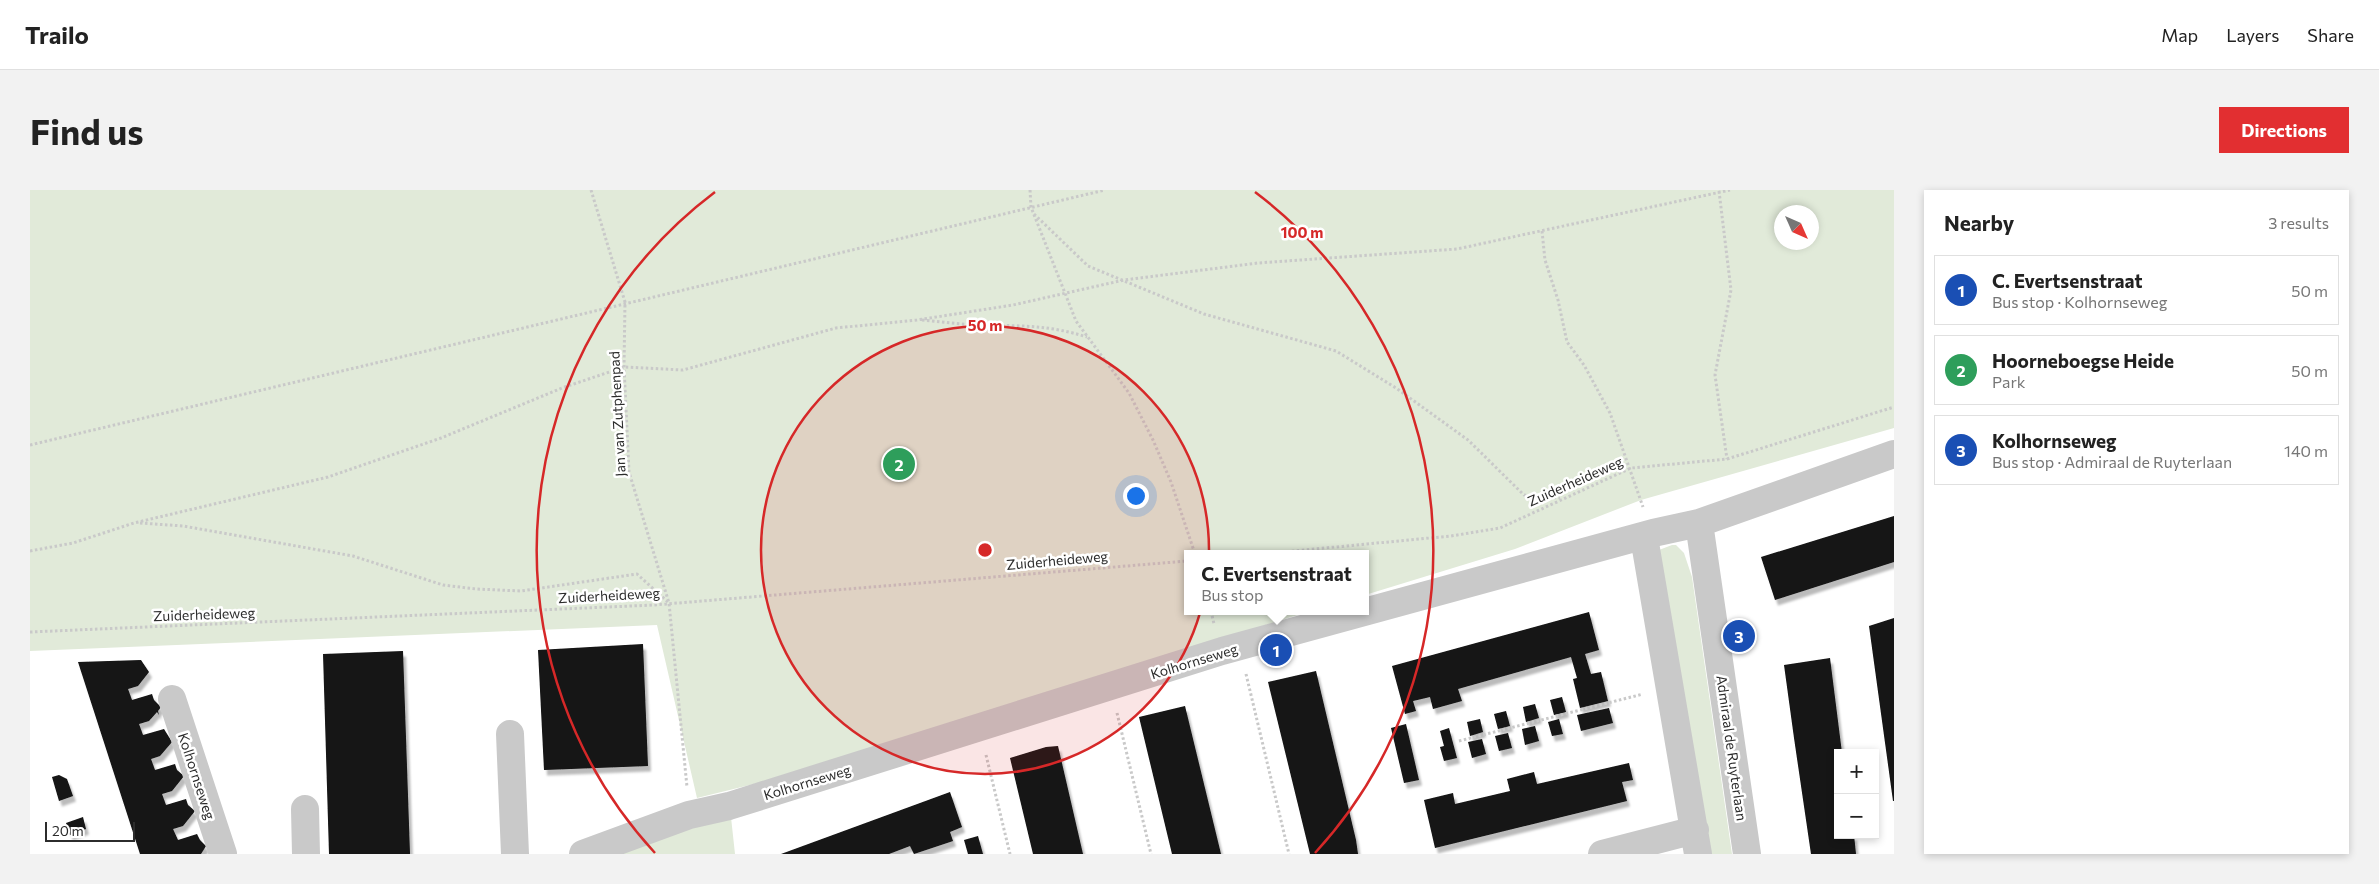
<!DOCTYPE html>
<meta charset="utf-8">
<style>
:root{--surface:#fff;--page:#f2f2f2;--text:#222;--muted:#767676;--line:#e0e0e0;--accent:#e22f31}
body{margin:0;font-family:Commissioner,sans-serif;background:var(--page);color:var(--text)}
.controls{position:absolute;right:15px;bottom:15px;display:grid;overflow:hidden;border-radius:0px;box-shadow:0 2px 8px #0003}
.controls button{width:45px;height:45px;display:grid;place-items:center;padding:0;border:0;border-bottom:1px solid var(--line);background:var(--surface);color:var(--text);font:25px sans-serif}
.compass{position:absolute;left:1744px;top:15px;width:45px;height:45px;border-radius:50%;background:var(--surface);box-shadow:0 2px 8px #0003;rotate:135deg}
.scale{position:absolute;left:15px;bottom:12px;width:90px;box-sizing:border-box;padding-left:5px;border:2px solid #2c2c2c;border-top:0;font-size:14px;line-height:18px;white-space:nowrap;color:#2c2c2c;-webkit-text-stroke:4px #fff;paint-order:stroke}
.you{position:absolute;left:1105px;top:305px;width:18px;height:18px;margin:-12px;border:4px solid #fff;border-radius:50%;background:#1a73e8;box-shadow:0 0 0 8px #1a73e833}
.badge{display:grid;place-items:center;width:32px;height:32px;border-radius:50%;background:var(--accent);color:#fff;font-size:16px;font-weight:700}
.pin{position:absolute;translate:-50% -50%;border:2px solid #fff;box-shadow:0 1px 5px #0006}
.popup{position:absolute;left:1154px;top:360px;width:185px;height:65px;box-sizing:border-box;display:grid;place-content:center;border-radius:0px;background:var(--surface);filter:drop-shadow(0 1px 4px #0005);font-size:16px;white-space:nowrap;color:var(--muted)}
.popup b{font-size:19px;color:var(--text)}
.popup::after{content:'';position:absolute;left:50%;top:100%;margin-left:-10px;border:10px solid transparent;border-top-color:var(--surface)}
.list{margin:0;padding:0;list-style:none}
h2{display:flex;justify-content:space-between;align-items:center;height:65px;margin:0;padding:0 20px;font-size:21px}
h2 small{font-size:16px;font-weight:400;color:var(--muted)}
.list li{display:grid;grid-template-columns:32px 1fr auto;gap:15px;align-items:center;box-sizing:border-box;height:70px;margin:0 10px 10px;padding:0 10px;border:1px solid var(--line);border-radius:0px}
.list b{display:block;font-size:19px;white-space:nowrap}
.list p{margin:0;font-size:16px;white-space:nowrap;color:var(--muted)}
.list em{font-size:16px;font-style:normal;color:var(--muted)}
.map{position:relative;flex:none;width:1864px;height:664px;overflow:hidden;border-radius:0px}
header{display:flex;align-items:center;gap:30px;box-sizing:border-box;height:70px;padding:0 25px;background:var(--surface);border-bottom:1px solid var(--line)}
header strong{font-size:24px}
nav{display:flex;gap:28px;margin-inline-start:auto;font-size:18px}
.intro{display:flex;align-items:center;justify-content:space-between;box-sizing:border-box;height:120px;padding:0 30px}
h1{margin:0;font-size:35px}
.button{padding:12px 22px;border-radius:0px;background:var(--accent);color:#fff;font-size:18px;font-weight:700}
main{display:flex;gap:30px;padding:0 30px}
aside{flex:1;background:var(--surface);border-radius:0px;box-shadow:0 2px 8px #0003}
.map>svg:first-child{display:block}
</style>
<header>
<strong>Trailo</strong>
<nav><a>Map</a><a>Layers</a><a>Share</a></nav>
</header>
<div class="intro"><h1>Find us</h1><a class="button">Directions</a></div>
<main>
<div class="map">
<svg width="1864" height="664" viewBox="0 0 1864 664">
<defs>
<filter id="shadow"><feDropShadow dx="3" dy="5.5" stdDeviation="1" flood-color="#0004"/></filter>
</defs>
<rect width="100%" height="100%" fill="#fff"/>
<path fill="#e1ead9" fill-rule="evenodd" d="M 0,0 L 1864,0 L 1864,238 L 1611,310 L 1485,359 L 1335,405 L 1335,364 L 1157,364 L 1157,421 L 1280,421 L 769,583 L 667,608 L 627,435 L 0,461 ZM 1752,22 L 1782,22 L 1782,52 L 1752,52 Z
M 1642,355 L 1646,355 L 1654,363 L 1662,387 L 1702,664 L 1672,664 L 1629,360 Z
M 700,618 L 705,664 L 553,664 Z"/>
<path fill="#131313" filter="url(#shadow)" d="M 1864,326 L 1864,372 L 1745,410 L 1731,367 Z
M 1559,422 L 1569,460 L 1555,464 L 1561,484 L 1571,482 L 1578,511 L 1550,518 L 1543,489 L 1547,488 L 1541,467 L 1428,499 L 1432,511 L 1403,519 L 1400,507 L 1383,511 L 1386,521 L 1375,524 L 1362,476 Z
M 1864,428 L 1864,611 L 1863,611 L 1839,436 Z
M 613,454 L 618,576 L 514,580 L 508,460 Z
M 373,461 L 380,664 L 299,664 L 293,464 Z
M 1800,468 L 1812,563 L 1808,563 L 1808,645 L 1824,645 L 1826,664 L 1781,664 L 1764,548 L 1754,475 Z
M 111,470 L 119,482 L 108,496 L 98,499 L 102,510 L 122,504 L 124,510 L 131,517 L 128,521 L 129,525 L 127,522 L 119,531 L 109,534 L 113,545 L 134,539 L 142,552 L 130,566 L 121,569 L 125,580 L 145,574 L 147,580 L 154,586 L 142,601 L 132,604 L 136,615 L 156,609 L 158,615 L 165,621 L 153,636 L 143,639 L 148,650 L 167,644 L 170,650 L 176,656 L 171,664 L 110,664 L 48,472 Z
M 1286,481 L 1326,650 L 1328,664 L 1280,664 L 1238,492 Z
M 1532,507 L 1536,522 L 1524,525 L 1520,510 Z
M 1505,514 L 1509,528 L 1496,532 L 1493,517 Z
M 1155,516 L 1191,664 L 1142,664 L 1109,527 Z
M 1579,518 L 1583,533 L 1551,541 L 1547,525 Z
M 1476,521 L 1480,536 L 1468,539 L 1464,524 Z
M 1450,529 L 1453,542 L 1440,546 L 1437,532 Z
M 1529,529 L 1533,544 L 1522,546 L 1518,532 Z
M 1376,534 L 1389,590 L 1374,593 L 1361,538 Z
M 1505,536 L 1509,551 L 1495,555 L 1492,539 Z
M 1419,538 L 1427,568 L 1414,571 L 1410,557 L 1414,556 L 1410,541 Z
M 1478,543 L 1482,558 L 1469,561 L 1465,546 Z
M 1452,549 L 1456,564 L 1442,568 L 1438,552 Z
M 1028,556 L 1053,664 L 1003,664 L 980,568 L 1016,557 Z
M 1599,573 L 1603,590 L 1592,592 L 1597,611 L 1405,658 L 1394,610 L 1423,603 L 1425,614 L 1480,601 L 1477,589 L 1504,582 L 1507,594 Z
M 29,585 L 37,589 L 43,606 L 29,611 L 22,587 Z
M 920,602 L 932,637 L 920,642 L 923,651 L 884,664 L 880,656 L 859,664 L 751,664 Z
M 53,627 L 56,639 L 40,645 L 36,633 Z
M 948,646 L 953,664 L 938,664 L 934,650 Z"/>
<g fill="none" stroke-linecap="round" stroke-linejoin="round">
<path stroke="#c9c9c9" stroke-width="3" stroke-dasharray="2.5 2.5" stroke-linecap="butt" d="M 561,0 L 595,112 L 594,177 L 599,282 L 639,413 L 657,597
M 1000,0 L 1001,17 L 1046,131 L 1099,203 L 1123,250 L 1141,292 L 1165,364
M 1689,1 L 1701,100 L 1685,185 L 1697,269
M 1004,24 L 1058,76 L 1174,124 L 1306,161 L 1366,198 L 1438,250 L 1494,305 L 1530,308
M 1512,41 L 1515,70 L 1528,110 L 1537,152 L 1554,175 L 1580,223 L 1613,317
M 892,130 C 913,132 934,135 954,135 C 993,136 1019,135 1057,147
M 0,255 L 1075,0
M 110,333 L 153,336 L 323,366 L 413,395 L 446,399 L 491,401 L 607,384 L 639,413
M 0,361 L 43,353 L 104,333 L 298,287 L 411,248 L 532,198 L 594,177 L 653,180 L 806,138 L 887,130 L 983,115 L 1094,90 L 1228,73 L 1427,59 L 1700,0
M 1232,364 L 1421,346 L 1470,338 L 1601,278 L 1697,269 L 1864,217
M 1181,421 L 1184,434
M 0,442 L 624,415 L 1157,371
M 1216,484 L 1259,664
M 1087,523 L 1121,664
M 1429,551 L 1613,504
M 956,565 L 980,664"/>
<path stroke="#c9c9c9" stroke-width="28" d="M 1669,333 L 1717,664
M 1614,347 L 1668,664
M 142,509 L 193,664
M 480,544 L 485,664
M 275,619 L 276,664
M 553,664 L 659,625 L 699,616 L 1192,461 L 1623,343 L 1669,333 L 1864,264
M 1572,664 L 1665,640"/>
</g>
<circle cx="955" cy="360" r="224" fill="#d62828" fill-opacity=".12"/>
<g fill="none" stroke="#d62828" stroke-width="2.5">
<circle cx="955" cy="360" r="224"/>
<path d="M625 663A448 448 0 0 1 685 2M1225 2A448 448 0 0 1 1285 663"/>
</g>
<g text-anchor="middle" dominant-baseline="central" stroke-width="5" stroke-linejoin="round" paint-order="stroke">
<g font-size="14" fill="#2c2c2c" stroke="#fff">
<text transform="translate(587 224) rotate(-93)">Jan van Zutphenpad</text>
<text transform="translate(1545 291) rotate(-24)">Zuiderheideweg</text>
<text transform="translate(1027 370) rotate(-5)">Zuiderheideweg</text>
<text transform="translate(579 405) rotate(-3)">Zuiderheideweg</text>
<text transform="translate(174 424) rotate(-2)">Zuiderheideweg</text>
<text transform="translate(1164 471) rotate(-17)">Kolhornseweg</text>
<text transform="translate(1702 558) rotate(82)">Admiraal de Ruyterlaan</text>
<text transform="translate(167 586) rotate(72)">Kolhornseweg</text>
<text transform="translate(777 592) rotate(-17)">Kolhornseweg</text>
</g>
</g>
<circle cx="955" cy="360" r="8" fill="#d62828" stroke="#fff" stroke-width="2.5"/>
<g font-size="15" text-anchor="middle" font-weight="bold" fill="#d62828" stroke="#fff" stroke-width="5" stroke-linejoin="round" paint-order="stroke">
<text x="1272" y="48">100 m</text>
<text x="955" y="141">50 m</text>
</g>
</svg>
<div class="controls">
<button>+</button>
<button>−</button>
</div>
<svg class="compass" viewBox="-18 -18 36 36"><path d="M0-13l5 13h-10z" fill="#e53935"/><path d="M0 13l5-13h-10z" fill="#767676"/></svg>
<div class="scale">20 m</div>
<div class="you"></div>
<div class="pin badge" style="left:1246px;top:460px;background:#1a4fb4">1</div>
<div class="popup"><b>C. Evertsenstraat</b>Bus stop</div>
<div class="pin badge" style="left:869px;top:274px;background:#2e9e5b">2</div>
<div class="pin badge" style="left:1709px;top:446px;background:#1a4fb4">3</div>
</div>
<aside>
<h2>Nearby<small>3 results</small></h2>
<ul class="list">
<li><span class="badge" style="background:#1a4fb4">1</span><div><b>C. Evertsenstraat</b><p>Bus stop · Kolhornseweg</p></div><em>50 m</em></li>
<li><span class="badge" style="background:#2e9e5b">2</span><div><b>Hoorneboegse Heide</b><p>Park</p></div><em>50 m</em></li>
<li><span class="badge" style="background:#1a4fb4">3</span><div><b>Kolhornseweg</b><p>Bus stop · Admiraal de Ruyterlaan</p></div><em>140 m</em></li>
</ul>
</aside>
</main>
